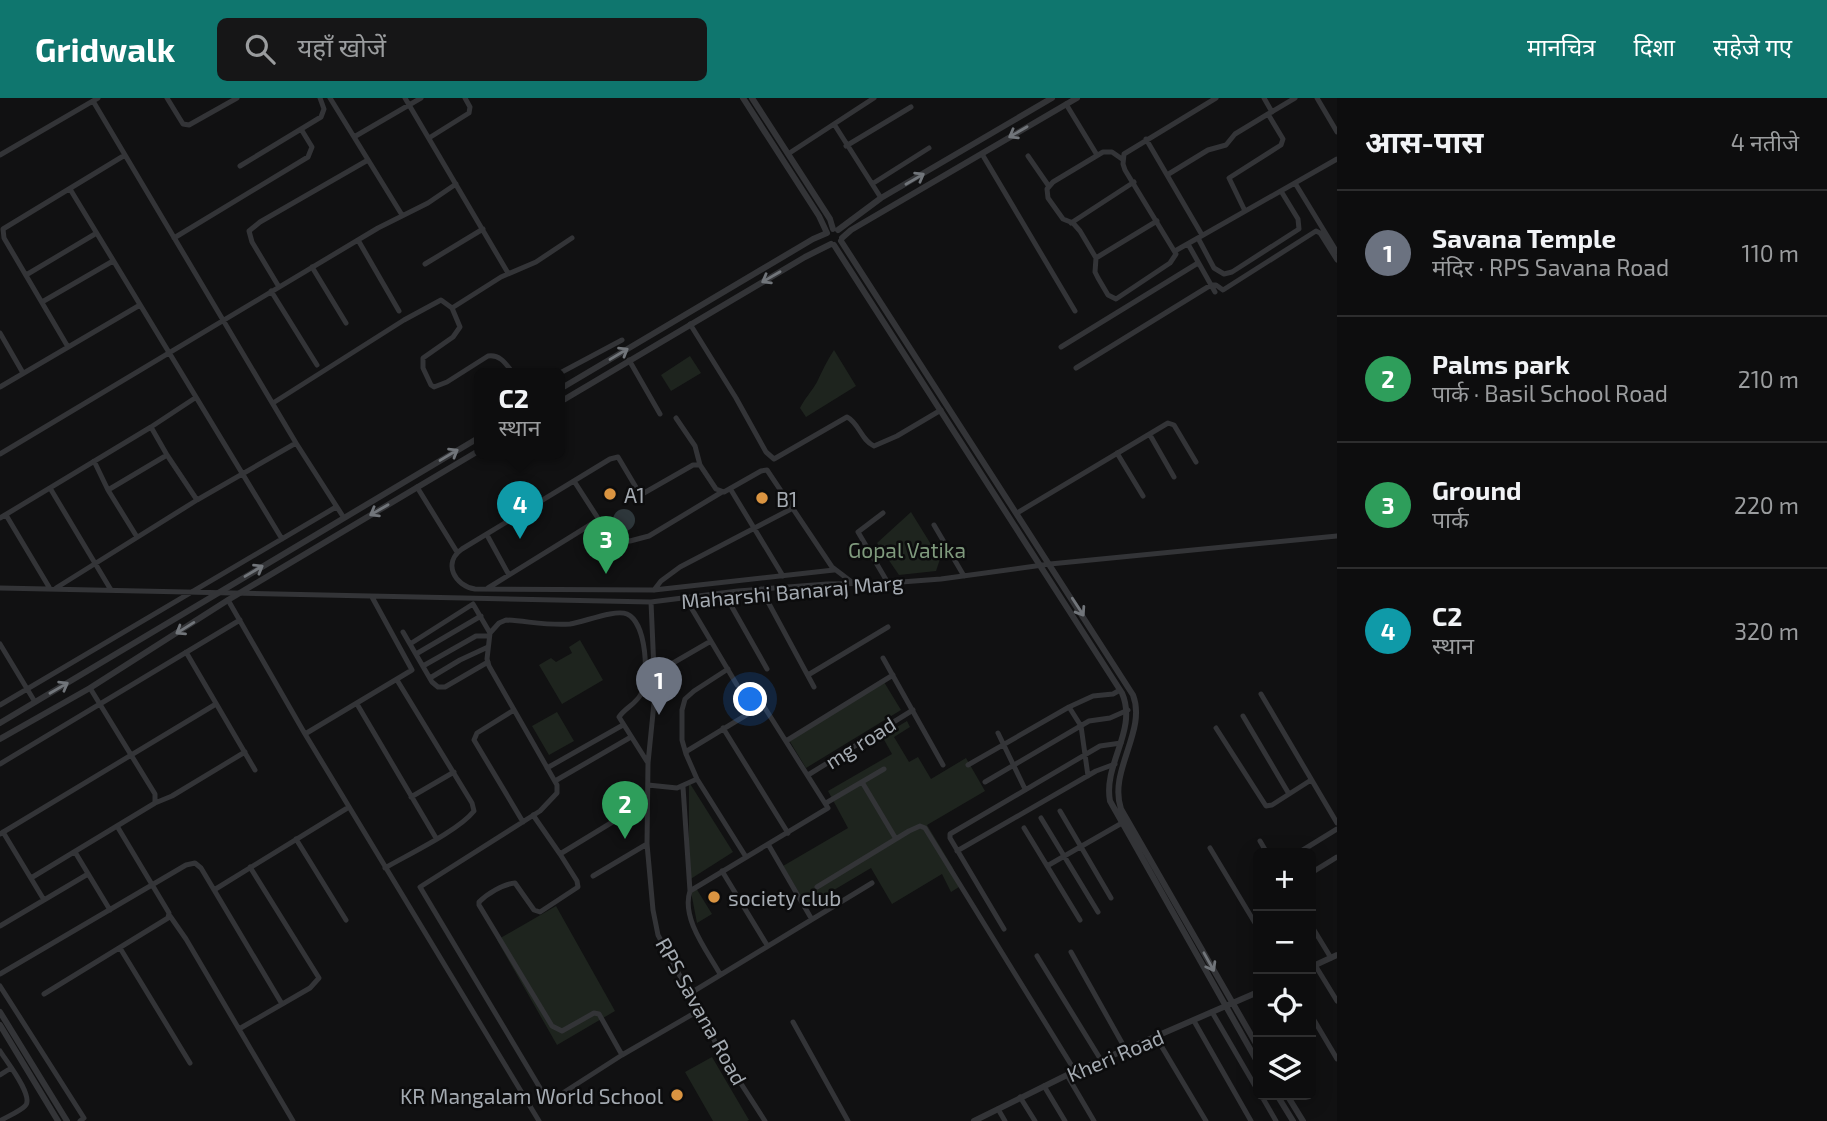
<!DOCTYPE html>
<html lang="hi">
<meta charset="utf-8">
<style>
:root{--surface:#0d0d0e;--page:#161617;--text:#f1f3f6;--muted:#9a9c9e;--line:#2d2d2e;--accent:#0f766e}
body{margin:0;font-family:"Exo 2","Noto Sans Devanagari",sans-serif;background:var(--page);color:var(--text)}
.controls{position:absolute;right:21px;bottom:21px;display:grid;overflow:hidden;border-radius:10px;box-shadow:0 4px 18px #0003}
.controls button{width:63px;height:63px;display:grid;place-items:center;padding:0;border:0;border-bottom:2px solid var(--line);background:var(--surface);color:var(--text);font:35px sans-serif}
.you{position:absolute;left:751px;top:602px;width:24px;height:24px;margin:-18px;border:5px solid #fff;border-radius:50%;background:#1a73e8;box-shadow:0 0 0 10px #1a73e833}
.badge{display:grid;place-items:center;width:46px;height:46px;border-radius:50%;background:var(--accent);color:#fff;font-size:23px;font-weight:700}
.pin{position:absolute;translate:-50% -58px;filter:drop-shadow(0 2px 4px #0008)}
.pin::after{content:'';position:absolute;top:37px;width:24px;height:21px;background:inherit;clip-path:polygon(0 0,100% 0,50% 100%)}
.popup{position:absolute;left:474px;top:270px;width:91px;height:91px;box-sizing:border-box;display:grid;place-content:center;border-radius:10px;background:var(--surface);filter:drop-shadow(0 2px 5px #0005);font-size:23px;white-space:nowrap;color:var(--muted)}
.popup b{font-size:26px;color:var(--text)}
.popup::after{content:'';position:absolute;left:50%;top:100%;margin-left:-14px;border:14px solid transparent;border-top-color:var(--surface)}
.list{margin:0;padding:0;list-style:none}
h2{display:flex;justify-content:space-between;align-items:center;height:91px;margin:0;padding:0 28px;font-size:30px}
h2 small{font-size:23px;font-weight:400;color:var(--muted)}
.list li{display:grid;grid-template-columns:46px 1fr auto;gap:21px;align-items:center;box-sizing:border-box;height:126px;padding:0 28px;border-top:2px solid var(--line)}
.list b{display:block;font-size:26px;white-space:nowrap}
.list p{margin:0;font-size:23px;white-space:nowrap;color:var(--muted)}
.list em{font-size:23px;font-style:normal;color:var(--muted)}
.icon{flex:none;width:38px;height:38px;fill:none;stroke:currentColor;stroke-width:2;stroke-linecap:round;stroke-linejoin:round}
.map{position:relative;flex:none;width:1337px;height:1023px;overflow:hidden}
header{display:flex;align-items:center;gap:42px;box-sizing:border-box;height:98px;padding:0 35px;background:var(--accent);color:#fff}
header strong{font-size:33px}
nav{display:flex;gap:38px;margin-inline-start:auto;font-size:24px}
.search{width:490px;height:63px;background:var(--page);display:flex;align-items:center;gap:18px;box-sizing:border-box;padding:0 24px;border-radius:10px;color:var(--muted);font-size:26px}
main{display:flex}
aside{flex:1;background:var(--surface)}
.map>svg:first-child{display:block}
</style>
<header>
<strong>Gridwalk</strong>
<div class="search"><svg class="icon" aria-label="search" viewBox="0 0 24 24"><circle cx="10" cy="10" r="6"/><path d="M15 15l6 6"/></svg>यहाँ खोजें</div>
<nav><a>मानचित्र</a><a>दिशा</a><a>सहेजे गए</a></nav>
</header>
<main>
<div class="map">
<svg width="1337" height="1023" viewBox="0 0 1337 1023">
<rect width="100%" height="100%" fill="#111112"/>
<path fill="#1e241e" d="M 834,252 L 856,288 L 806,319 L 800,310 C 805,300 812,293 817,284 C 822,273 827,263 834,252 Z
M 690,258 L 701,275 L 671,293 L 661,277 Z
M 911,414 L 940,461 L 936,473 L 899,477 L 877,445 Z
M 580,542 L 603,582 L 562,606 L 539,567 L 551,560 L 556,564 L 572,555 L 569,549 Z
M 884,584 L 901,612 L 806,670 L 789,642 Z
M 557,614 L 574,643 L 549,657 L 532,628 Z
M 907,623 L 910,629 L 894,639 L 909,664 L 918,659 L 931,681 L 966,660 L 985,693 L 927,727 L 953,770 L 959,789 L 951,794 L 942,776 L 892,806 L 871,770 L 807,808 L 783,768 L 848,730 L 828,693 L 892,656 L 882,638 Z
M 689,684 L 733,754 L 689,782 Z
M 696,790 L 712,816 L 697,825 L 691,794 Z
M 556,808 L 615,913 L 557,947 L 497,842 Z
M 712,959 L 749,1022 L 747,1023 L 713,1023 L 685,974 Z"/>
<path fill="#2e373b" d="M613 422a11 11 0 1 1 22 0a11 11 0 1 1-22 0Z"/>
<g fill="none" stroke-linecap="round" stroke-linejoin="round">
<path stroke="#333437" stroke-width="5" d="M 167,0 L 183,26 L 189,27 L 237,0
M 330,0 L 402,117
M 405,0 L 508,175
M 1264,0 L 1272,14
M 1317,0 L 1337,34
M 93,3 L 296,345 L 344,420
M 1066,6 L 1097,57
M 834,26 L 881,100
M 354,39 L 421,0
M 429,40 L 469,15 L 470,9 L 465,0
M 1146,41 L 1202,137
M 846,48 L 911,9
M 788,56 L 874,0
M 982,56 L 1075,213
M 0,57 L 98,0
M 1028,58 L 1048,87
M 1122,61 L 1112,54 L 1103,54 L 1053,84 L 1047,91 L 1048,100 L 1063,121 L 1073,125 L 1080,133 L 1096,160 L 1095,174 L 1098,180 L 1108,197 L 1116,201 L 1170,165 L 1176,156 L 1125,72 L 1123,66 L 1124,56 L 1216,0
M 240,68 L 321,19 L 324,11 L 320,0
M 1167,77 L 1208,52 L 1226,47 L 1235,36 L 1268,16
M 1295,85 L 1337,154
M 872,86 L 929,50
M 70,91 L 282,441
M 1245,113 L 1229,80 L 1281,47 L 1283,41 L 1268,16 L 1295,0
M 1071,125 L 1134,84
M 174,140 L 308,59 L 312,49 L 301,31
M 1198,140 L 1214,170 L 1224,176 L 1232,174 L 1299,131 L 1298,121 L 1281,93
M 358,142 L 399,213
M 1188,146 L 1215,194
M 1175,153 L 1337,61
M 1096,160 L 1157,123
M 425,166 L 483,131
M 312,169 L 346,225
M 26,177 L 95,136
M 279,189 L 252,144 L 249,133 L 260,124 L 368,62
M 271,193 L 317,267
M 42,204 L 113,163
M 452,210 L 501,179 L 536,164 L 572,140
M 690,226 L 736,300 L 766,354 L 774,361 L 847,319 C 859,325 861,342 874,348 L 897,338 L 941,312
M 0,235 L 23,275
M 68,249 L 4,140 L 3,131 L 125,57
M 1061,249 L 1198,165
M 629,262 L 660,316
M 1076,270 L 1211,187 L 1216,187 L 1223,192 L 1316,133 L 1320,135 L 1337,162
M 560,275 L 622,242
M 0,289 L 140,207
M 273,305 L 404,222 L 441,202 L 452,210 L 460,229 L 453,239 L 423,260 L 423,270 L 431,287 L 434,289 L 447,284 L 488,258 C 500,256 506,266 513,275
M 676,320 L 695,348 L 700,367
M 151,329 L 195,300
M 1150,337 L 1174,379
M 1117,355 L 1143,398
M 0,356 L 378,130 L 428,105 L 456,86
M 167,357 L 197,402
M 94,363 L 108,392
M 574,383 L 603,428 L 620,441 L 630,443 L 649,438 L 722,394
M 417,389 L 457,454
M 50,390 L 111,492
M 731,392 L 783,478
M 883,415 L 858,434 L 888,485
M 1017,415 L 1168,325 L 1174,327 L 1196,364
M 6,417 L 49,489
M 0,420 L 151,329 L 167,357 L 108,392 L 137,439
M 934,427 L 964,478
M 487,437 L 509,477
M 834,472 L 654,492 L 475,491 C 455,488 442,465 462,451 L 610,361 L 618,359 L 637,391 L 644,395 L 693,367 L 700,367 L 716,391 L 724,394 L 761,373 L 767,372 L 832,469 L 853,485
M 0,490 L 651,504 L 738,493 L 827,486 L 888,485 L 941,481 L 1050,466 L 1337,438
M 56,490 L 197,402 L 296,345
M 488,490 L 598,422
M 761,491 L 814,589
M 654,492 L 661,483 L 680,469 L 793,410
M 724,495 L 767,571
M 686,501 L 737,587
M 228,502 L 305,636 L 539,1023
M 651,504 L 655,595 L 648,665 L 647,746 L 653,812 L 658,837 L 720,953 L 765,1023
M 403,534 L 432,584 L 438,589 L 445,589 L 488,564
M 490,535 L 499,525 L 506,522 C 527,523 549,528 570,526 C 584,524 615,511 627,516 C 647,525 649,580 641,596 C 636,606 625,610 619,619 L 648,665
M 0,546 L 35,604
M 410,546 L 473,506 L 490,535 L 487,561 L 489,568 L 557,687 L 557,695 L 540,713 L 420,789 L 546,1000 L 555,1000 L 622,957 L 698,913
M 186,554 L 255,672
M 416,556 L 481,518
M 883,560 L 943,667
M 423,568 L 476,538 L 489,538
M 654,576 L 711,543
M 808,577 L 888,529
M 430,580 L 460,562 L 488,549
M 1261,596 L 1337,725
M 357,606 L 436,740
M 0,607 L 336,409
M 1069,609 L 1081,628 L 1088,678
M 514,612 L 477,635 L 474,642 L 523,724
M 1243,618 L 1289,696
M 723,630 L 788,735
M 1216,630 L 1266,708 L 1272,707 L 1311,682
M 998,635 L 1025,691
M 305,636 L 412,572 L 372,499
M 786,643 L 893,577
M 686,656 L 682,642 L 682,612 L 685,601 L 694,593 L 728,571
M 0,666 L 240,522
M 968,667 L 1069,609 L 1093,598 L 1113,596 L 1120,592
M 547,670 L 623,627
M 808,677 L 913,612
M 555,683 L 631,639
M 862,684 L 896,741
M 985,684 L 1089,623 L 1110,620 L 1128,612
M 648,687 L 677,690 L 697,681
M 683,689 L 690,793
M 411,699 L 454,674
M 155,705 L 172,698 L 245,654
M 826,705 L 884,671
M 1060,713 L 1111,800
M 533,717 L 560,756 L 647,703
M 1041,720 L 1098,814
M 1024,730 L 1080,822
M 3,734 L 44,802
M 0,736 L 216,606
M 296,741 L 346,822
M 1260,743 L 1267,755
M 768,746 L 811,820
M 1210,750 L 1258,830
M 957,753 L 1096,673 L 1115,666
M 75,754 L 110,812
M 1298,755 L 1337,731
M 560,756 L 577,783 L 578,789 L 540,814 L 534,812 L 515,785 C 503,786 487,796 479,804 L 479,807 L 552,928 L 562,933 L 594,915 L 599,916 L 622,957
M 1047,768 L 1122,725
M 385,770 C 409,756 458,733 474,713 L 472,705 L 397,582
M 722,773 L 767,847
M 1311,775 L 1337,759
M 593,778 L 647,746
M 31,780 L 155,705 L 155,696 L 90,590
M 817,789 L 909,733 L 920,728 L 925,730 L 1075,973
M 214,792 L 349,709
M 170,818 L 186,841 L 293,1023
M 1311,827 L 1331,860
M 0,828 L 88,776
M 1004,831 L 950,740 L 950,736 L 1100,648 L 1121,645
M 120,850 L 190,965
M 1071,854 L 1126,952
M 1037,858 L 1101,962
M 1315,867 L 1337,903
M 0,876 L 186,767 L 195,765 L 201,770 L 282,906
M 720,876 C 707,853 681,820 690,793 L 828,710 L 763,607 L 687,653 L 686,656 L 697,681 L 746,759
M 0,888 L 84,1020 L 80,1023
M 44,896 L 168,820 L 169,815 L 117,728
M 689,896 L 872,785
M 1212,914 L 1258,993
M 1311,917 L 1337,961
M 1194,923 L 1251,1023
M 793,924 L 848,1023
M 239,931 L 310,890 L 319,880 L 250,769
M 1156,939 L 1206,1023
M 0,953 C 6,963 35,999 25,1008 C 19,1014 8,1018 0,1023
M 0,977 L 11,970
M 1067,977 L 1094,1023
M 1044,988 L 1065,1023
M 1261,997 L 1276,1023
M 1020,999 L 1035,1023
M 998,1011 L 1005,1023"/>
<path stroke="#333437" stroke-width="6" d="M 752,0 L 830,121 L 833,131
M 838,132 L 881,100 L 1052,0
M 842,140 L 851,132 L 1077,0
M 841,143 L 1133,597 C 1147,633 1108,673 1121,711 L 1258,949
M 834,147 L 1122,595 C 1138,632 1103,666 1110,703 L 1258,965
M 560,291 L 813,141 L 827,135 L 819,118 L 743,0
M 560,304 L 805,159 L 831,146
M 0,625 L 480,339
M 0,641 L 90,590 L 228,502 L 480,352
M 1311,869 L 1337,857
M 0,914 L 67,1023
M 0,927 L 58,1023
M 1277,997 L 1293,1023
M 1287,997 L 1303,1023
M 974,1023 L 1067,977 L 1258,894"/>
</g>
<defs><path id="oneway-shaft" d="M-6 0H5M1.5-3L5.5 0L1.5 3" fill="none" stroke-width="1.6" stroke-linecap="round" stroke-linejoin="round" transform="scale(1.75)"/></defs>
<g stroke="#71757a">
<use href="#oneway-shaft" transform="translate(1018 34) rotate(150)"/>
<use href="#oneway-shaft" transform="translate(915 81) rotate(-30)"/>
<use href="#oneway-shaft" transform="translate(771 179) rotate(150)"/>
<use href="#oneway-shaft" transform="translate(619 256) rotate(-31)"/>
<use href="#oneway-shaft" transform="translate(449 357) rotate(-31)"/>
<use href="#oneway-shaft" transform="translate(379 412) rotate(150)"/>
<use href="#oneway-shaft" transform="translate(254 473) rotate(-31)"/>
<use href="#oneway-shaft" transform="translate(1078 509) rotate(57)"/>
<use href="#oneway-shaft" transform="translate(185 530) rotate(148)"/>
<use href="#oneway-shaft" transform="translate(59 590) rotate(-30)"/>
<use href="#oneway-shaft" transform="translate(1209 864) rotate(61)"/>
</g>
<g fill="#da9441" stroke="#0c0c0d" stroke-width="2.5">
<circle cx="610" cy="396" r="7"/>
<circle cx="762" cy="400" r="7"/>
<circle cx="714" cy="799" r="7"/>
<circle cx="677" cy="997" r="7"/>
</g>
<g text-anchor="middle" dominant-baseline="central" stroke-width="5" stroke-linejoin="round" paint-order="stroke">
<g font-size="21" fill="#a4aab1" stroke="#0c0c0d" text-anchor="start">
<text x="624" y="396">A1</text>
<text x="776" y="400">B1</text>
<text x="728" y="799">society club</text>
<text x="663" y="997" text-anchor="end">KR Mangalam World School</text>
</g>
<g font-size="21" fill="#7f9a7d" stroke="#0c0c0d">
<text x="907" y="451">Gopal Vatika</text>
</g>
<g font-size="21" fill="#a4aab1" stroke="#0c0c0d">
<text transform="translate(792 493) rotate(-5)">Maharshi Banaraj Marg</text>
<text transform="translate(860 644) rotate(-32)">mg road</text>
<text transform="translate(702 913) rotate(61)">RPS Savana Road</text>
<text transform="translate(1115 957) rotate(-23)">Kheri Road</text>
</g>
</g>
</svg>
<div class="controls">
<button>+</button>
<button>−</button>
<button><svg class="icon" aria-label="locate" viewBox="0 0 24 24"><circle cx="12" cy="12" r="6"/><path d="M12 2v4M12 18v4M2 12h4M18 12h4"/></svg></button>
<button><svg class="icon" aria-label="layers" viewBox="0 0 24 24"><path d="M12 4l9 5-9 5-9-5zM3 14l9 5 9-5"/></svg></button>
</div>
<div class="you"></div>
<div class="pin badge" style="left:659px;top:617px;background:#6b7280">1</div>
<div class="pin badge" style="left:625px;top:741px;background:#2e9e5b">2</div>
<div class="pin badge" style="left:606px;top:476px;background:#2e9e5b">3</div>
<div class="pin badge" style="left:520px;top:441px;background:#0f9aa8">4</div>
<div class="popup"><b>C2</b>स्थान</div>
</div>
<aside>
<h2>आस-पास<small>4 नतीजे</small></h2>
<ul class="list">
<li><span class="badge" style="background:#6b7280">1</span><div><b>Savana Temple</b><p>मंदिर · RPS Savana Road</p></div><em>110 m</em></li>
<li><span class="badge" style="background:#2e9e5b">2</span><div><b>Palms park</b><p>पार्क · Basil School Road</p></div><em>210 m</em></li>
<li><span class="badge" style="background:#2e9e5b">3</span><div><b>Ground</b><p>पार्क</p></div><em>220 m</em></li>
<li><span class="badge" style="background:#0f9aa8">4</span><div><b>C2</b><p>स्थान</p></div><em>320 m</em></li>
</ul>
</aside>
</main>
